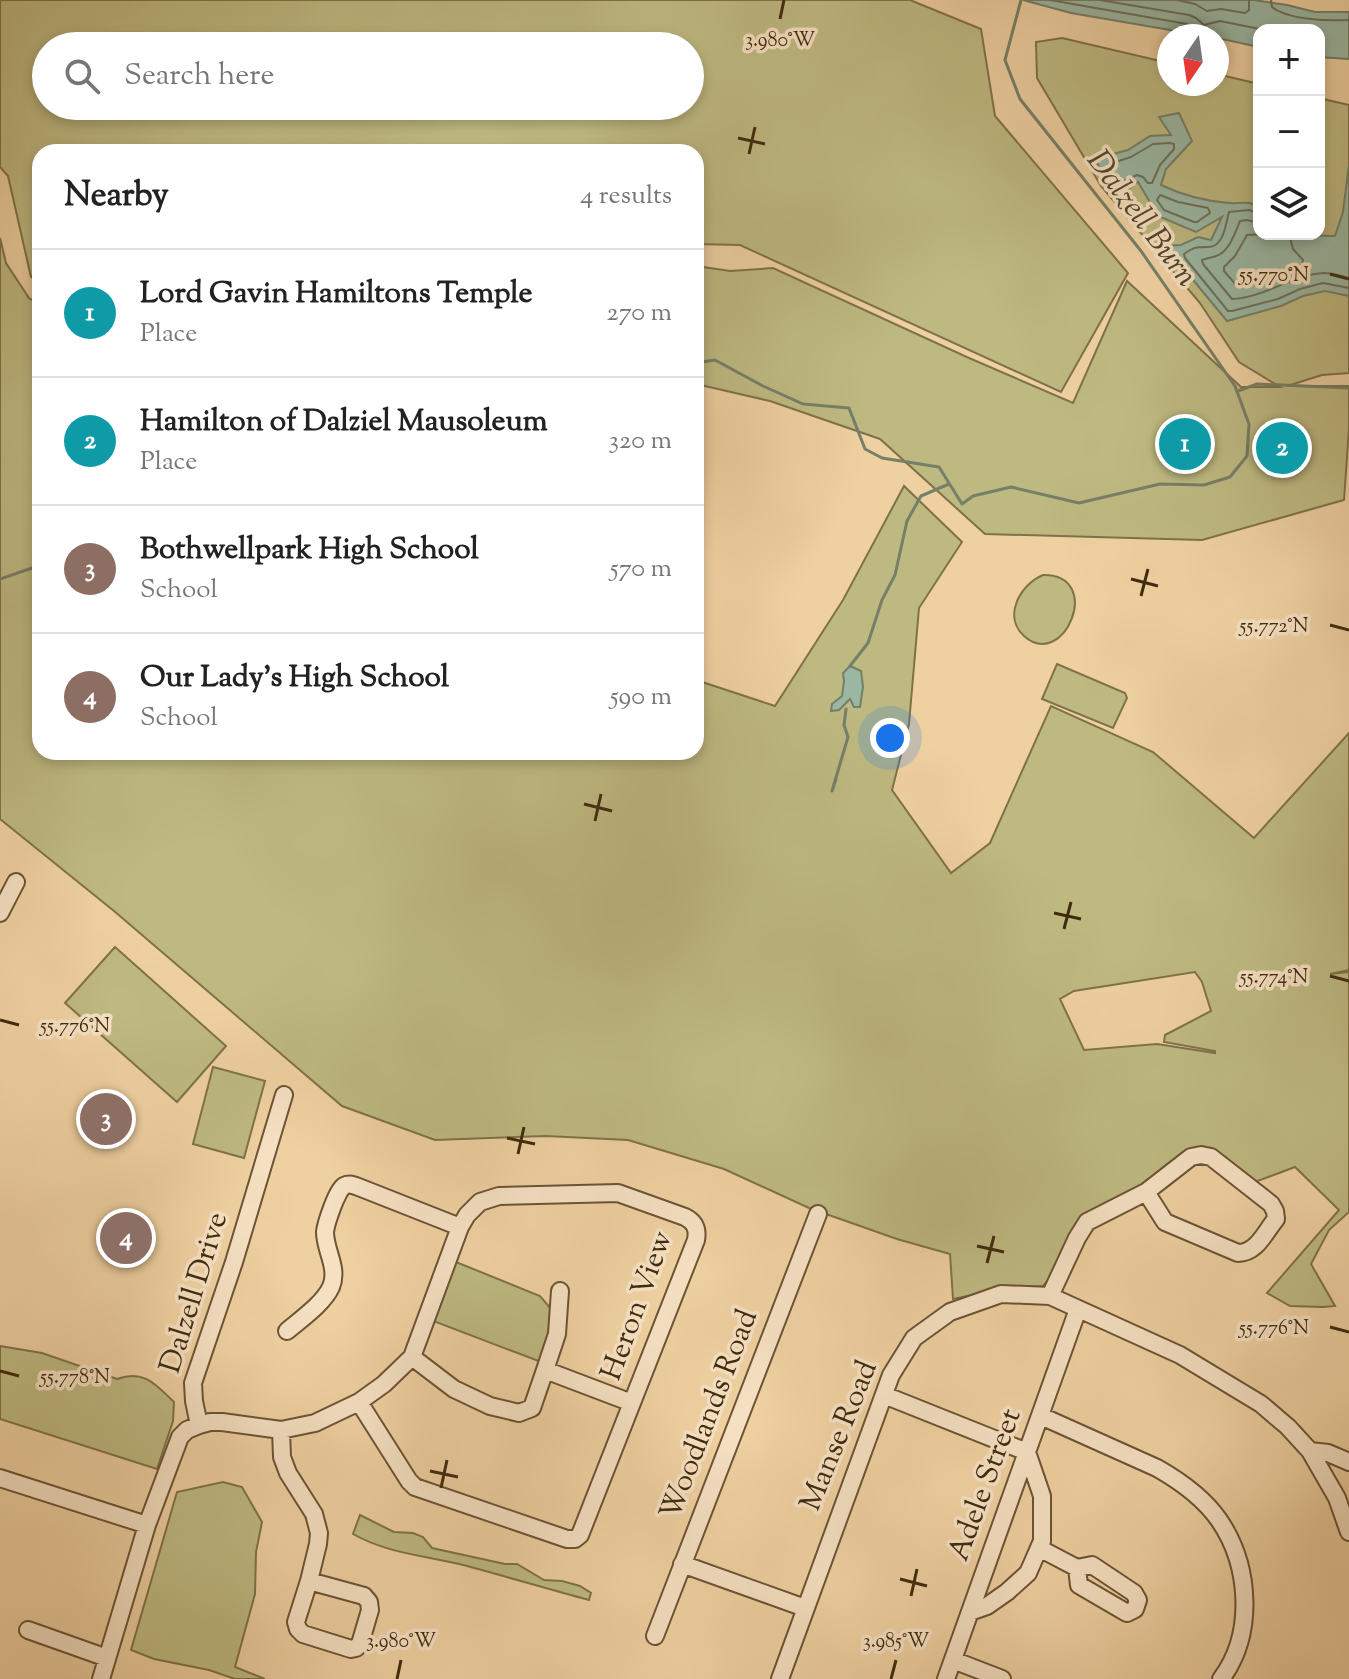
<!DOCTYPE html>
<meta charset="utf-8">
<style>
:root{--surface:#fff;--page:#f2f2f2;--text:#222;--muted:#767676;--line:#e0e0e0;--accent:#0b8043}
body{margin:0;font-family:"Sorts Mill Goudy",serif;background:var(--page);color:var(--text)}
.controls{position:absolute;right:24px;top:24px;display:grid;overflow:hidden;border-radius:16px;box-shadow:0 4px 12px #0003}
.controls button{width:72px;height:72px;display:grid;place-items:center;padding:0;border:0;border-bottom:2px solid var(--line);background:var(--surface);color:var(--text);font:40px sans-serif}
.compass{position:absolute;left:1157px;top:24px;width:72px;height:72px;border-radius:50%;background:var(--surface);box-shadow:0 4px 12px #0003;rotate:193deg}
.you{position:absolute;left:890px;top:738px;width:28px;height:28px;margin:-20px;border:6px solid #fff;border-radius:50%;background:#1a73e8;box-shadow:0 0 0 12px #1a73e833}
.badge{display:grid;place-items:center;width:52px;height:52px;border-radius:50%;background:var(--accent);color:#fff;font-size:26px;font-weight:700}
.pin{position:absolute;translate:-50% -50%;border:4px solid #fff;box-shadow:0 2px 8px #0006}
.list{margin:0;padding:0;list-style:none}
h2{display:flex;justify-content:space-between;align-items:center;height:104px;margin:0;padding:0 32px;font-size:34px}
h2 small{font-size:26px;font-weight:400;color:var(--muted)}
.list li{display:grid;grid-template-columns:52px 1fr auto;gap:24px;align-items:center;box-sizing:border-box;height:128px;padding:0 32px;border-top:2px solid var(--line)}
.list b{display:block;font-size:30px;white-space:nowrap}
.list p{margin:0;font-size:26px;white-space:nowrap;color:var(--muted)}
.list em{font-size:26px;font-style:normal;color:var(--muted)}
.icon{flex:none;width:44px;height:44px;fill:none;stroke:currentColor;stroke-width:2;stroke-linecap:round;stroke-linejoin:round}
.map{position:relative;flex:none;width:1349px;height:1679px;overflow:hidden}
.search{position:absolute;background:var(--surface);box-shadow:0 4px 12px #0003;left:32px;top:32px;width:672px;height:88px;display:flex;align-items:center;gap:20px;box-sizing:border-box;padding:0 28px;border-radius:44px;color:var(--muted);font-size:30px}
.panel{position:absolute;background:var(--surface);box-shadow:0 4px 12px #0003;left:32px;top:144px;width:672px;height:616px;border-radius:24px}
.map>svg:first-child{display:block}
</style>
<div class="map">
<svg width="1349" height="1679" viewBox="0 0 1349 1679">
<rect width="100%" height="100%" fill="#efd0a1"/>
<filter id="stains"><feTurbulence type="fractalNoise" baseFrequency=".0025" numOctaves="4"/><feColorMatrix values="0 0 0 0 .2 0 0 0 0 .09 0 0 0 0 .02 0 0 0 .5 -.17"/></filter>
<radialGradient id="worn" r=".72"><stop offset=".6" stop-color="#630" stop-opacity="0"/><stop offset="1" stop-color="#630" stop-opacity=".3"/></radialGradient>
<path fill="#beb981" stroke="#7f7248" stroke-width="2" fill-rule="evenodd" d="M 0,0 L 910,0 L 981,29 L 995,116 L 1128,273 L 1061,392 L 740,245 L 696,244 L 696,152 L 40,152 L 40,281 L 31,277 L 8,176 L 0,167 ZM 46,46 L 690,46 L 690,106 L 46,106 Z
M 1062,38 L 1169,63 L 1169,84 L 1217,84 L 1217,74 L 1259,84 L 1259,234 L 1319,234 L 1319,98 L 1349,105 L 1349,373 L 1322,375 L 1287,386 L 1349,386 L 1349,428 L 1344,500 L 1202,540 L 985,534 L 880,439 L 770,401 L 696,384 L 696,266 L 730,271 L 773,268 L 969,358 L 1073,403 L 1127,281 L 1241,387 L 1280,387 L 1239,362 L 1200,303 L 1101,186 L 1037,78 L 1036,42 Z
M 0,238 L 6,263 L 29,298 L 40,305 L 40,752 L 696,752 L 696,680 L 775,706 L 843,600 L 904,486 L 962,542 L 919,608 L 909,724 L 892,790 L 951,873 L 990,843 L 1051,706 L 1153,752 L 1254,838 L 1349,733 L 1349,970 L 1330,974 L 1349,972 L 1349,1212 L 1329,1230 L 1311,1264 L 1335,1306 L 1323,1307 L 1290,1306 L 1267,1293 L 1339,1210 L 1295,1167 L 1255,1182 L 1198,1149 L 1118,1209 L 1090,1216 L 1061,1266 L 1043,1286 L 1004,1288 L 953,1299 L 950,1254 L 897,1239 L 809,1208 L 724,1169 L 628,1140 L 546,1136 L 435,1140 L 342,1106 L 114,911 L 0,819 ZM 1195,972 L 1202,982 L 1211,1011 L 1165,1035 L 1164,1042 L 1215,1051 L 1215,1053 L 1157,1044 L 1084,1050 L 1060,999 L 1074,991 Z
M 1043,575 C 1105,574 1064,672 1024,636 C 1002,616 1021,584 1043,575 Z
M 1057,664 L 1125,693 L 1127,698 L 1113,728 L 1042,699 Z
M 115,947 L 226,1046 L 177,1102 L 65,1003 Z
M 213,1067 L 265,1081 L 244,1158 L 193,1144 Z
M 451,1260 L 540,1296 L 552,1310 L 548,1338 L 541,1362 L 428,1319 Z
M 0,1346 L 42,1353 L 117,1379 C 144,1369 156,1385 174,1402 L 173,1421 L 157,1469 L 0,1419 Z
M 223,1482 L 242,1487 L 262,1522 L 256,1552 L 255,1594 L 235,1667 L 265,1679 L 235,1679 L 209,1670 L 154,1659 L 131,1650 L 177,1492 Z
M 360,1515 L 394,1532 L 413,1533 L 423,1537 L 432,1548 L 505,1564 L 517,1564 L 544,1580 L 562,1581 L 580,1586 L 591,1593 L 589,1600 C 548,1589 508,1577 467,1566 C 429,1556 388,1554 353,1534 Z"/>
<path fill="#9ab7a3" stroke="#767f68" stroke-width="2" d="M 1023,0 L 1254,0 L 1287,5 L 1315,12 L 1349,12 L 1349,59 L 1319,57 L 1319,30 L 1259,30 L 1259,47 L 1217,38 L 1217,36 L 1205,36 L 1071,13 Z
M 1179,113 L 1192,141 L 1166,169 L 1161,185 C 1182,195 1205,201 1229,203 C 1240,204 1249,200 1259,207 L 1259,234 L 1335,236 L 1343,212 L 1349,164 L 1349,296 L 1325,291 L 1303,296 L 1281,306 L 1227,321 L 1165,246 L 1181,245 L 1198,237 L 1211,240 L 1222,217 L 1196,232 L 1158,216 L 1138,182 L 1120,195 L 1094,159 L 1128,150 L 1150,136 L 1171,135 L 1159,117 Z
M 850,666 L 861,671 L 863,687 L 860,707 L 854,707 L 850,699 L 839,710 L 831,711 L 832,704 L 842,696 L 844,681 L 843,673 Z"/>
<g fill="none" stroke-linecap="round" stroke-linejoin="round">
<path stroke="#6d7159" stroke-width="2" d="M 1050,0 L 1187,24 L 1193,29 L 1194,36
M 1100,0 L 1189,15 L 1196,18 L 1204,25 L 1220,21 L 1265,30
M 1177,0 L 1195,4 L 1207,11 L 1221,9 L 1245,13 L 1249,10 L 1249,0
M 1271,0 L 1272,7 C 1288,20 1328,21 1349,20
M 1170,143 L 1174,144 L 1174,149 L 1160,165 L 1152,183 L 1148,183 L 1143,177 L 1137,175 L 1121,182 L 1111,168 L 1112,163 L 1131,157 L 1153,144 Z
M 1160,195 L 1178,202 L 1208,208 L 1210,213 L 1197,222 L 1194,222 L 1164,210 L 1157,200 Z
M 1259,213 L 1249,210 L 1229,212 C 1226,222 1224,248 1208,247 C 1196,247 1194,247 1184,254 L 1185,258 L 1228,311 L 1232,311 L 1278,299 L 1300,289 L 1323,283 L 1349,288
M 1259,223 L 1247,220 L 1240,221 C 1235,233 1229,252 1216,256 C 1211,258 1207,258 1202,260 L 1203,264 L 1232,299 C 1264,298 1293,274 1324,273 C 1332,273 1341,276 1349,278
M 1265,234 L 1247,235 L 1235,256 L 1224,267 L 1224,271 L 1237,286 L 1271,278 L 1302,265 L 1303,260 L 1293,249 L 1289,234"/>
<path stroke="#767f68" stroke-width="3" d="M 696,363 L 715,360 L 763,386 L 803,404 L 849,408 L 865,449 L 882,458 L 939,467 L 962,504 L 973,496 L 1011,487 L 1079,503 L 1160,484 L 1204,485 L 1230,477 L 1247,456 L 1249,424 L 1235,386 L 1141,251 L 1020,99 L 1005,60 L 1021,0
M 1238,391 L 1257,384 L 1349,388
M 0,579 L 35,567 L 40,563
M 850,666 L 868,643 L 882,600 L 895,575 L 907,521 L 921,496 L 949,484
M 836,779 L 832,791 L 848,737 L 844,725 L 846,709"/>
<defs>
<path id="minor" d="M 0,913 L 16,882
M 1050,1296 L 1077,1238 L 1087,1222 L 1146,1192 L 1191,1157 L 1201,1155 L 1211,1157 L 1271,1204 L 1275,1211 L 1276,1219 C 1265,1232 1257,1253 1238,1253 L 1165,1222 L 1146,1192
M 287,1331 C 301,1319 323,1304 331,1287 C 339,1268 325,1251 325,1232 C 326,1223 337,1190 344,1186 C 349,1183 352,1185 356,1186 L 460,1227
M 412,1357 L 454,1389 L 490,1406 L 519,1413 L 532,1408 L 545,1370 L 632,1403
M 545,1370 L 557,1334 L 560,1291
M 884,1395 L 1027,1452 L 1042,1496 L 1042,1541 L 1028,1573 L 1007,1592 L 987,1606 L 970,1612
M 1041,1416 L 1157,1468 C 1180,1481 1203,1497 1219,1520 C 1250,1565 1255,1634 1221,1679
M 199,1425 L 210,1422 L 222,1422 L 281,1430 L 315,1423 L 359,1402 L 384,1384 L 412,1357 L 460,1227 L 467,1215 L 480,1202 L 499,1196 L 618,1193 L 685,1217 C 695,1222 698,1229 696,1240 L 580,1535 L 575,1539 L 567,1539 L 415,1487 L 409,1481 L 359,1402
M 281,1430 L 282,1457 L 288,1473 L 314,1514 L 319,1533 L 318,1544 L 309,1581 L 296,1622 L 298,1629 L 303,1634 L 351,1649 L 356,1648 L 360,1644 L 370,1610 L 369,1602 L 364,1596 L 309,1581
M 1310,1451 L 1328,1453 L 1349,1462
M 0,1478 L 147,1525
M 1039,1548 L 1077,1568 L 1079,1585 L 1127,1613 L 1135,1609 L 1138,1600 L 1134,1593 L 1092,1565 L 1077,1568
M 682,1564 L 805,1608
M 28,1630 L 107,1658
M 655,1636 L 818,1214
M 953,1660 L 1002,1679
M 101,1679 L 147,1525 L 180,1437 L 187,1430 L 199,1425 L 194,1401 L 193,1383 L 234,1262 L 284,1095
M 780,1679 L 891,1375 L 914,1338 L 950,1312 L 1001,1294 L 1050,1296 L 1180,1355 L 1261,1404 L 1288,1427 L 1310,1451 L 1337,1498 L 1349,1532
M 946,1679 L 1078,1309"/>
</defs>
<use href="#minor" stroke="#6c5434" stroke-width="20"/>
<use href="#minor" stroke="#f5e0c2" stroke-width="16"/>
</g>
<path fill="none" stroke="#402b0f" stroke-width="3" d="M 780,19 L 784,0M 738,138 L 765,144M 749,154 L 755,127M 1330,274 L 1349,279M 1131,579 L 1158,586M 1141,596 L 1148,569M 1330,625 L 1349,630M 584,804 L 612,811M 595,821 L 601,794M 1054,913 L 1081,919M 1064,929 L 1071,902M 1330,976 L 1349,981M 0,1020 L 19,1025M 507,1138 L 535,1144M 518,1154 L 524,1127M 977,1246 L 1004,1252M 987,1263 L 994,1236M 1330,1327 L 1349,1332M 0,1371 L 19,1376M 430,1471 L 458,1477M 441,1488 L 447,1460M 900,1579 L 927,1586M 911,1596 L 917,1569M 397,1679 L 401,1660M 891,1679 L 896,1660"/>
<g text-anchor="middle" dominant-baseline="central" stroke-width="7" stroke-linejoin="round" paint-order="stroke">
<g font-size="30" fill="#402b0f" stroke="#f5e0c2">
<text transform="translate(195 1293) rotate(-73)">Dalzell Drive</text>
<text transform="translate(638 1306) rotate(-70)">Heron View</text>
<text transform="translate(710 1415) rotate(-69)">Woodlands Road</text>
<text transform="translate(840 1436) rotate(-68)">Manse Road</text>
<text transform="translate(986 1485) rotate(-70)">Adele Street</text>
</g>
<g font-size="32" font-style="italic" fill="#52472d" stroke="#f5e0c2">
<text transform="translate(1141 219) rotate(53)">Dalzell Burn</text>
</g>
</g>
<g font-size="20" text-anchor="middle" fill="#402b0f" stroke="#f5e0c2" stroke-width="7" stroke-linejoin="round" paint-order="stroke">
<text x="780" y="46">3.980°W</text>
<text x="1274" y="281">55.770°N</text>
<text x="1274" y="632">55.772°N</text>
<text x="1274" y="983">55.774°N</text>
<text x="75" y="1032">55.776°N</text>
<text x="1274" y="1334">55.776°N</text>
<text x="75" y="1383">55.778°N</text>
<text x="401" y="1647">3.980°W</text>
<text x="896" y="1647">3.985°W</text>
</g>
<rect width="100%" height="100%" filter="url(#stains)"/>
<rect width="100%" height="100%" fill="url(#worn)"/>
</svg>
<div class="controls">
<button>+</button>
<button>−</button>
<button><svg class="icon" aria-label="layers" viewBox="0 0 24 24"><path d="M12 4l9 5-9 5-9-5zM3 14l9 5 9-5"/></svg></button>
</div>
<svg class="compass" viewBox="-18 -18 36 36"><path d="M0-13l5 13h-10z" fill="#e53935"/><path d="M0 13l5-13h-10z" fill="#767676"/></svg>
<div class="you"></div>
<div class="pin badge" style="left:1185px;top:444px;background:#0f9aa8">1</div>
<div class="pin badge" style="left:1282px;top:448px;background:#0f9aa8">2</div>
<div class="pin badge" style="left:106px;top:1119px;background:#8d6e63">3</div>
<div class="pin badge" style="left:126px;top:1238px;background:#8d6e63">4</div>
<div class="search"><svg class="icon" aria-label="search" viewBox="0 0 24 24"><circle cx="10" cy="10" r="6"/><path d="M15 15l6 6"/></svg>Search here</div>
<section class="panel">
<h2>Nearby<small>4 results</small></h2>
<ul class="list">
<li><span class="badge" style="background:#0f9aa8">1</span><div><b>Lord Gavin Hamiltons Temple</b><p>Place</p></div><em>270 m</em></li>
<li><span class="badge" style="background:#0f9aa8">2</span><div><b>Hamilton of Dalziel Mausoleum</b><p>Place</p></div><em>320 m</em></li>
<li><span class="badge" style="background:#8d6e63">3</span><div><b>Bothwellpark High School</b><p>School</p></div><em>570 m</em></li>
<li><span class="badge" style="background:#8d6e63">4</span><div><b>Our Lady's High School</b><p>School</p></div><em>590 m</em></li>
</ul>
</section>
</div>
